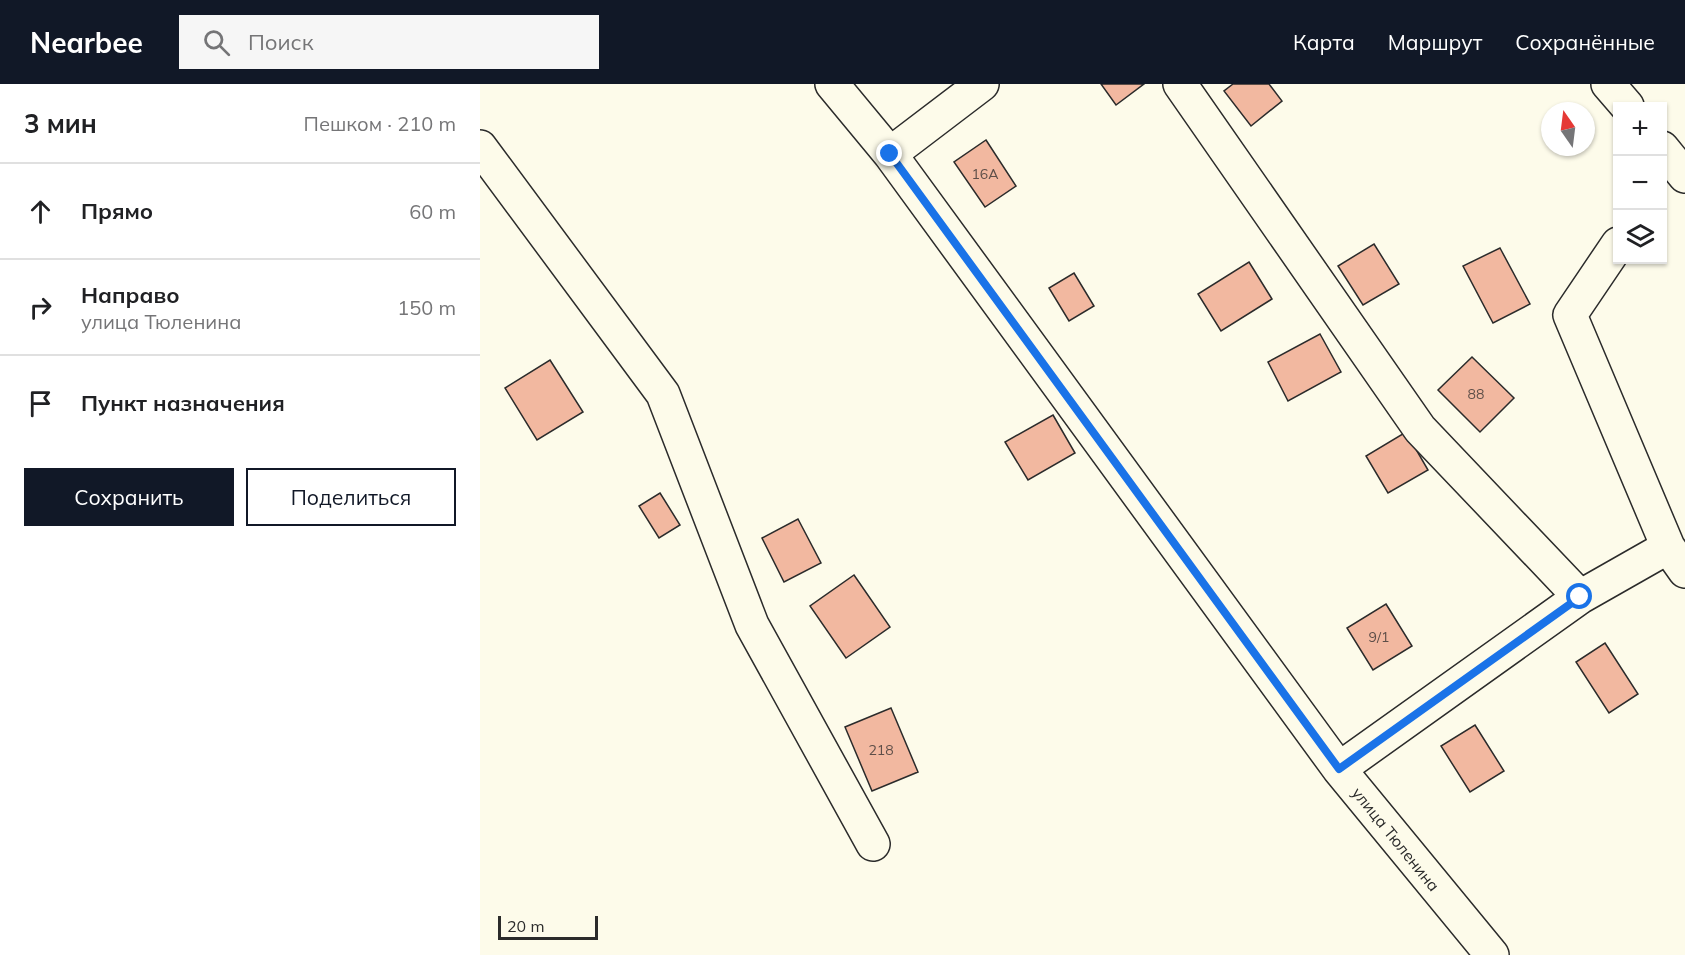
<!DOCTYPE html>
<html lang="ru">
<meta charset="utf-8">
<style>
:root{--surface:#fff;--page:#f6f6f6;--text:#202124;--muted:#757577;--line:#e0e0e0;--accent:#111827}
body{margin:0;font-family:Mulish,sans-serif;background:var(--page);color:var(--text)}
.controls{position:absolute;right:18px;top:18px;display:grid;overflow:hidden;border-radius:0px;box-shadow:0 2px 4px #0004}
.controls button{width:54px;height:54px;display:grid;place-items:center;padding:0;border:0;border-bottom:2px solid var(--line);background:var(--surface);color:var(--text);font:30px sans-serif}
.compass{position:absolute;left:1061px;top:18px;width:54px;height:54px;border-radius:50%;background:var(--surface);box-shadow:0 2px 4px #0004;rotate:346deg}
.scale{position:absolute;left:18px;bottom:15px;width:100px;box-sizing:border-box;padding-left:6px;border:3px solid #2b2b2b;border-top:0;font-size:16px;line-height:21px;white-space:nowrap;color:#2b2b2b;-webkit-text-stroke:4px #fdfbea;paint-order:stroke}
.stop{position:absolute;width:18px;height:18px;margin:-14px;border:4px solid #1a73e8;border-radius:50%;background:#fff}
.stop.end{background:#1a73e8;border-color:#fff;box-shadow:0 2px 6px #0008}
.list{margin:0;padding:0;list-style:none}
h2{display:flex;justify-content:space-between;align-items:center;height:78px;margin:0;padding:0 24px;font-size:26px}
h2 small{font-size:20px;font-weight:400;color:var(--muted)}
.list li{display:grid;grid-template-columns:39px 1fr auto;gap:18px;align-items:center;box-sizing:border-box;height:96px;padding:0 24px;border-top:2px solid var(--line)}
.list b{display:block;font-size:22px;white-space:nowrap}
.list p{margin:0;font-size:20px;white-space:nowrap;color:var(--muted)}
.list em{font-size:20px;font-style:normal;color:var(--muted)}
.actions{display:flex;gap:12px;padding:18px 24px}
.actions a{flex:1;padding:14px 0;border:2px solid var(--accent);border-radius:0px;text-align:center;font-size:21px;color:var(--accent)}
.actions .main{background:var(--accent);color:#fff}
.icon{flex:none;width:33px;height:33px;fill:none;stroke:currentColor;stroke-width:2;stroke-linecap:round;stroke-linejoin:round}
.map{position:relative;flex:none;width:1205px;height:871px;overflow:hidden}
header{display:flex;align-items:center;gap:36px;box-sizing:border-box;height:84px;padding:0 30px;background:var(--accent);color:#fff}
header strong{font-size:28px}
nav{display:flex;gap:33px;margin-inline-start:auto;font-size:21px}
.search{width:420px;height:54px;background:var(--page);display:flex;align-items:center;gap:15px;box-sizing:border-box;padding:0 21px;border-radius:0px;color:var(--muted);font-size:22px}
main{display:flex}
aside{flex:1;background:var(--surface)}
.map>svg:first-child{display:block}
</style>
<header>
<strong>Nearbee</strong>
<div class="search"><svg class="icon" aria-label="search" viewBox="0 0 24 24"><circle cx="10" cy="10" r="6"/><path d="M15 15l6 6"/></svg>Поиск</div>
<nav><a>Карта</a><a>Маршрут</a><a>Сохранённые</a></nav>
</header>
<main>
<aside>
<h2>3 мин<small>Пешком · 210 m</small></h2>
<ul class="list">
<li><svg class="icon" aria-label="ahead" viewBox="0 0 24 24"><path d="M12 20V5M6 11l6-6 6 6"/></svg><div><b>Прямо</b></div><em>60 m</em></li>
<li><svg class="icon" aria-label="right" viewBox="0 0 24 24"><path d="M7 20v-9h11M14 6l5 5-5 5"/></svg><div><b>Направо</b><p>улица Тюленина</p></div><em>150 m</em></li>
<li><svg class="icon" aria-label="arrive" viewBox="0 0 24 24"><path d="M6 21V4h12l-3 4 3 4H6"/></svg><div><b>Пункт назначения</b></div></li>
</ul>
<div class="actions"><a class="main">Сохранить</a><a>Поделиться</a></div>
</aside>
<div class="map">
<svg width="1205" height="871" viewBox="0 0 1205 871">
<rect width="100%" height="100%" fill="#fdfbea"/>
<path fill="#f2b8a0" stroke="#2b2b2b" stroke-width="1.5" d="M 621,0 L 664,0 L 636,21 Z
M 753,0 L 789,0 L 802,17 L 771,42 L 744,7 Z
M 506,56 L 536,102 L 505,123 L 474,78 Z
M 894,160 L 919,200 L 883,221 L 858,182 Z
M 1020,164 L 1050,220 L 1013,239 L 983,182 Z
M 769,178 L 792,215 L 741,247 L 718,210 Z
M 594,189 L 614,222 L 589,237 L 569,204 Z
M 840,250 L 861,288 L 808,317 L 788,278 Z
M 992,273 L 1034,314 L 1000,348 L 958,306 Z
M 70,276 L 103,328 L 57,356 L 25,304 Z
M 573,331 L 595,369 L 548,396 L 525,358 Z
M 926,348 L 948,386 L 908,409 L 886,372 Z
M 180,409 L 200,441 L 179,454 L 159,422 Z
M 318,435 L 341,479 L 304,498 L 282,454 Z
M 374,491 L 410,543 L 366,574 L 330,522 Z
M 906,520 L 932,562 L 893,586 L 867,544 Z
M 1125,559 L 1158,610 L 1129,629 L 1096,578 Z
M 411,624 L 438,688 L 392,707 L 365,643 Z
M 995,641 L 1024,687 L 990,708 L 961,662 Z"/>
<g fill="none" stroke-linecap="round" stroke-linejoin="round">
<defs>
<path id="minor" d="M 352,0 L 410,70 L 859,685 L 1012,871
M 700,0 L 940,345 L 1100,513
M 1128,0 L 1147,22
M 0,63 L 183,310 L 272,541 L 393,760
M 1182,64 L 1205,92
M 410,70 L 502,0
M 1138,160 L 1090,231 L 1188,463
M 859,685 L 1100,513 L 1188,463 L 1205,487"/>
</defs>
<use href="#minor" stroke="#2b2b2b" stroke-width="36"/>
<use href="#minor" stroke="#fdfbea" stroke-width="33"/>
</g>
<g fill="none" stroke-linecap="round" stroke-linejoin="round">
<path stroke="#1a73e8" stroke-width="8" d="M 410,70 L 859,685 L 1100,513"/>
</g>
<g text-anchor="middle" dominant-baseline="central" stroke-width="4.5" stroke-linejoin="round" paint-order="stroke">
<g font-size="14" fill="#5d4e48">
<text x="505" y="90">16А</text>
<text x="996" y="310">88</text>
<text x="899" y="553">9/1</text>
<text x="401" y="666">218</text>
</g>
<g font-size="16" fill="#2b2b2b" stroke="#fdfbea">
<text transform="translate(916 755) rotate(51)">улица Тюленина</text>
</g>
</g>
</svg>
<div class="controls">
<button>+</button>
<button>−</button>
<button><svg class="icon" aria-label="layers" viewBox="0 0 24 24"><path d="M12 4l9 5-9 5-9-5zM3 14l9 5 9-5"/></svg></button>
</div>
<svg class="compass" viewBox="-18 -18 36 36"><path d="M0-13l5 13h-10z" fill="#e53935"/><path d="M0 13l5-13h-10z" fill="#757577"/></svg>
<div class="scale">20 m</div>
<div class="stop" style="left:1100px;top:513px"></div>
<div class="stop end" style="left:410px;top:70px"></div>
</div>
</main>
